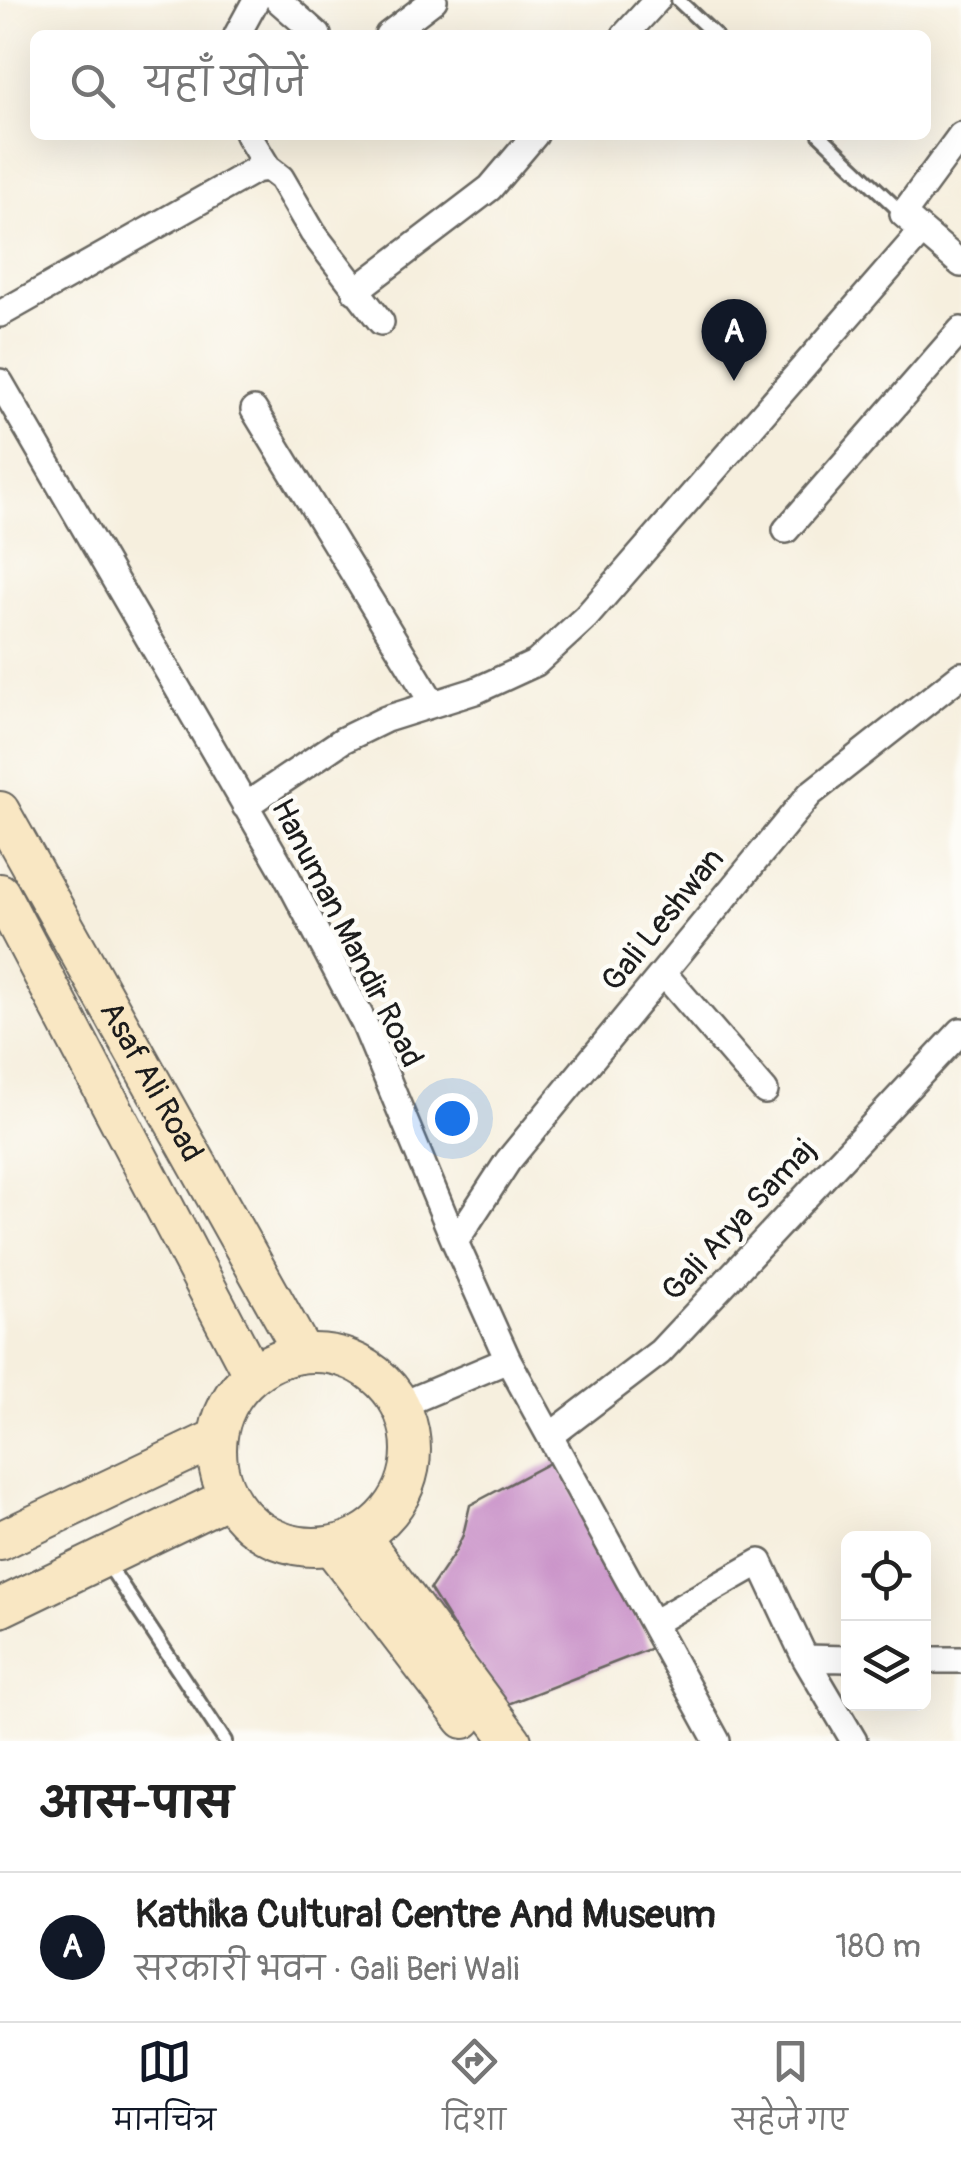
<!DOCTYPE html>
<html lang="hi">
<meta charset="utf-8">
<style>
:root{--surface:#fff;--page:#f2f2f2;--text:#222;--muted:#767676;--line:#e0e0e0;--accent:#111827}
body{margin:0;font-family:Pangolin,"Playpen Sans Deva",sans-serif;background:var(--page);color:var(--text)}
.controls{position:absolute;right:30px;bottom:30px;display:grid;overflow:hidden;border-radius:15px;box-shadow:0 10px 40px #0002}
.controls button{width:90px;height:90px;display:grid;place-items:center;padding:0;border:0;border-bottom:2px solid var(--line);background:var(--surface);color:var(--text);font:50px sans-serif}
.you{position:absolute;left:452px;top:1118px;width:35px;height:35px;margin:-25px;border:8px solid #fff;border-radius:50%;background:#1a73e8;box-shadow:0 0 0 15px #1a73e833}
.badge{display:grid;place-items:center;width:65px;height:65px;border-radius:50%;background:var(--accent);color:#fff;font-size:32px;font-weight:700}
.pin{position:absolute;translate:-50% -82px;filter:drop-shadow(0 2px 5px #0008)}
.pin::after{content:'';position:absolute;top:52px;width:35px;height:30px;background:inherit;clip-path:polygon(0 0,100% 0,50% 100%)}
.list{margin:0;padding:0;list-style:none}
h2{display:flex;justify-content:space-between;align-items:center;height:130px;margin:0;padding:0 40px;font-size:42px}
h2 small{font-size:32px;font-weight:400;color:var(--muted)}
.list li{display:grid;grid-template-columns:65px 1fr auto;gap:30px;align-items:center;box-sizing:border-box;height:150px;padding:0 40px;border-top:2px solid var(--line)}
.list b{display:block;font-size:38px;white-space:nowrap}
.list p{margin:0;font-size:32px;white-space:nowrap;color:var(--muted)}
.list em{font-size:32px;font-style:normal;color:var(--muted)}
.icon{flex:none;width:55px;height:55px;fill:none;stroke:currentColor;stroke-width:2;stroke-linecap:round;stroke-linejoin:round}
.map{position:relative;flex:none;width:961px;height:1741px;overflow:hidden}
.search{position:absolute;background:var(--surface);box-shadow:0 10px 40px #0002;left:30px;right:30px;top:30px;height:110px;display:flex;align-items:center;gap:25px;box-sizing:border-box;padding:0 35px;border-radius:15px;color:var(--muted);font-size:38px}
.sheet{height:280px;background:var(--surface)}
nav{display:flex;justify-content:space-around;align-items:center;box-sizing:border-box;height:140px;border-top:2px solid var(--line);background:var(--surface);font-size:28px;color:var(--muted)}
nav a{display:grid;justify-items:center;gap:5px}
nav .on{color:var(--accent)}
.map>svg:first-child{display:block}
</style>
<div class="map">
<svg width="961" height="1741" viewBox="0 0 961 1741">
<rect width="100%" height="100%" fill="#fdfcf7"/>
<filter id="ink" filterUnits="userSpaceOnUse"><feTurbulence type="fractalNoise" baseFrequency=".01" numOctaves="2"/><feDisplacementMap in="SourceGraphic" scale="20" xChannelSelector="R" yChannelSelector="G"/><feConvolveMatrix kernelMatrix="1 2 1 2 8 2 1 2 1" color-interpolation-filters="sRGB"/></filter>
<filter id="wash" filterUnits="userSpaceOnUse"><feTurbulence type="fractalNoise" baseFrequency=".0048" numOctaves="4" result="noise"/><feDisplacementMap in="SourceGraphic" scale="40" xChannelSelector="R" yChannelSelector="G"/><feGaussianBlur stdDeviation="2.25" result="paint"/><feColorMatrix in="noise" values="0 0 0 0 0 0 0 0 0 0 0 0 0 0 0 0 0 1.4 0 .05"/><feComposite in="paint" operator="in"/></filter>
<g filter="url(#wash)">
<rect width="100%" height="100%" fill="#f6efde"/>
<g id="blocks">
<path fill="#c991c8" d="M 557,1459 L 652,1648 L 503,1706 L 430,1589 L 455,1552 L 463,1535 L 470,1505 Z"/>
</g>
</g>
<g filter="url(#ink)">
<use href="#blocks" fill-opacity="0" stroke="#686660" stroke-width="2.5"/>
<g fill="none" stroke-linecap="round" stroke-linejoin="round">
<defs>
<path id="service" d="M 678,0 L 715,35
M 820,135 L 903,214
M 105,1560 L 225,1741"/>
<path id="minor" d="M 278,0 L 318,35
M 237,35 L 256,0
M 388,35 L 434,0
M 625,35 L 657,0
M 248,135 L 268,168
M 961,135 L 903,214 L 961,264
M 355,291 L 490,188 L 535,135
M 0,314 L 255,170 L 268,168 L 281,178 L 313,233 L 381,322
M 0,382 L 286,875 L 364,1023 L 455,1242 L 508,1360 L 717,1741
M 254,410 L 432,702
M 786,530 L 961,330
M 245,806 L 343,740 L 386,719 L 475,691 L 536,663 L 586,617 L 922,231
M 664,974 L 765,1091
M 455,1242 L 508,1161 L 810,794 L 961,675
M 401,1405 L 508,1360
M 550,1436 L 660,1352 L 961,1031
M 653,1623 L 760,1562 L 805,1658 L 848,1659
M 805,1658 L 854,1741
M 924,1660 L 961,1660"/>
<g id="secondary">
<path id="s1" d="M 0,811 L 303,1353"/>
<path d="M 0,893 L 252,1374"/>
<circle cx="314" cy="1450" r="97"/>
<path d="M 361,1537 L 512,1741"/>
<path d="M 0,1541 L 217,1438"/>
<path d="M 332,1547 L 464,1719"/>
<path d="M 0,1608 L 228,1498"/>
</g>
</defs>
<use href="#service" stroke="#686660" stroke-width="18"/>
<use href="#minor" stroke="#686660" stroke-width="30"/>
<use href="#secondary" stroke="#686660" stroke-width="42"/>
<use href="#service" stroke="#fff" stroke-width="12"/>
<use href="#minor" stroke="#fff" stroke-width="25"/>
<use href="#secondary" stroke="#f9e7c3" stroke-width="38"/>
</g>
</g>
<g text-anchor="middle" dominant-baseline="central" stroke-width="9" stroke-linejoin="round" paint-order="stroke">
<g font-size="32" fill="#1c1c1c" stroke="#fdfcf7">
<text transform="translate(663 920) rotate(-51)">Gali Leshwan</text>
<text transform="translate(347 933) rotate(63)">Hanuman Mandir Road</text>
<text stroke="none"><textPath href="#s1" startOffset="310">Asaf Ali Road</textPath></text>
<text transform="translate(739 1220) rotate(-47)">Gali Arya Samaj</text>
</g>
</g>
</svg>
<div class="controls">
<button><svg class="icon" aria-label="locate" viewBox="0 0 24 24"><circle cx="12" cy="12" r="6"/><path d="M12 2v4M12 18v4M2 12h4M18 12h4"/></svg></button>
<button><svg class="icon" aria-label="layers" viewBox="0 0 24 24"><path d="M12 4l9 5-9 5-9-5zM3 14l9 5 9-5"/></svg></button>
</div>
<div class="you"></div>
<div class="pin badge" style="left:734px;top:381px">A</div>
<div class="search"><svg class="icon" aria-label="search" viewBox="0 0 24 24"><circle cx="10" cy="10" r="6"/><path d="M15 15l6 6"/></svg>यहाँ खोजें</div>
</div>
<section class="sheet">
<h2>आस-पास<small></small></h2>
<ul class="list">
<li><span class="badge">A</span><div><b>Kathika Cultural Centre And Museum</b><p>सरकारी भवन · Gali Beri Wali</p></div><em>180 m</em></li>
</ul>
</section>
<nav>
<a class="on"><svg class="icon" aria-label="map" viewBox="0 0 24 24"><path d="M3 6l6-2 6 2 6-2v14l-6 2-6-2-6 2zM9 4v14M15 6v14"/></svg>मानचित्र</a>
<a><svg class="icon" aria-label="directions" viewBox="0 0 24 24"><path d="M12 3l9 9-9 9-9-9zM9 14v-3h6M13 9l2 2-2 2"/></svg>दिशा</a>
<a><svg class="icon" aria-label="saved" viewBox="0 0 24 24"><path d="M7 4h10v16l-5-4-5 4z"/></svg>सहेजे गए</a>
</nav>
